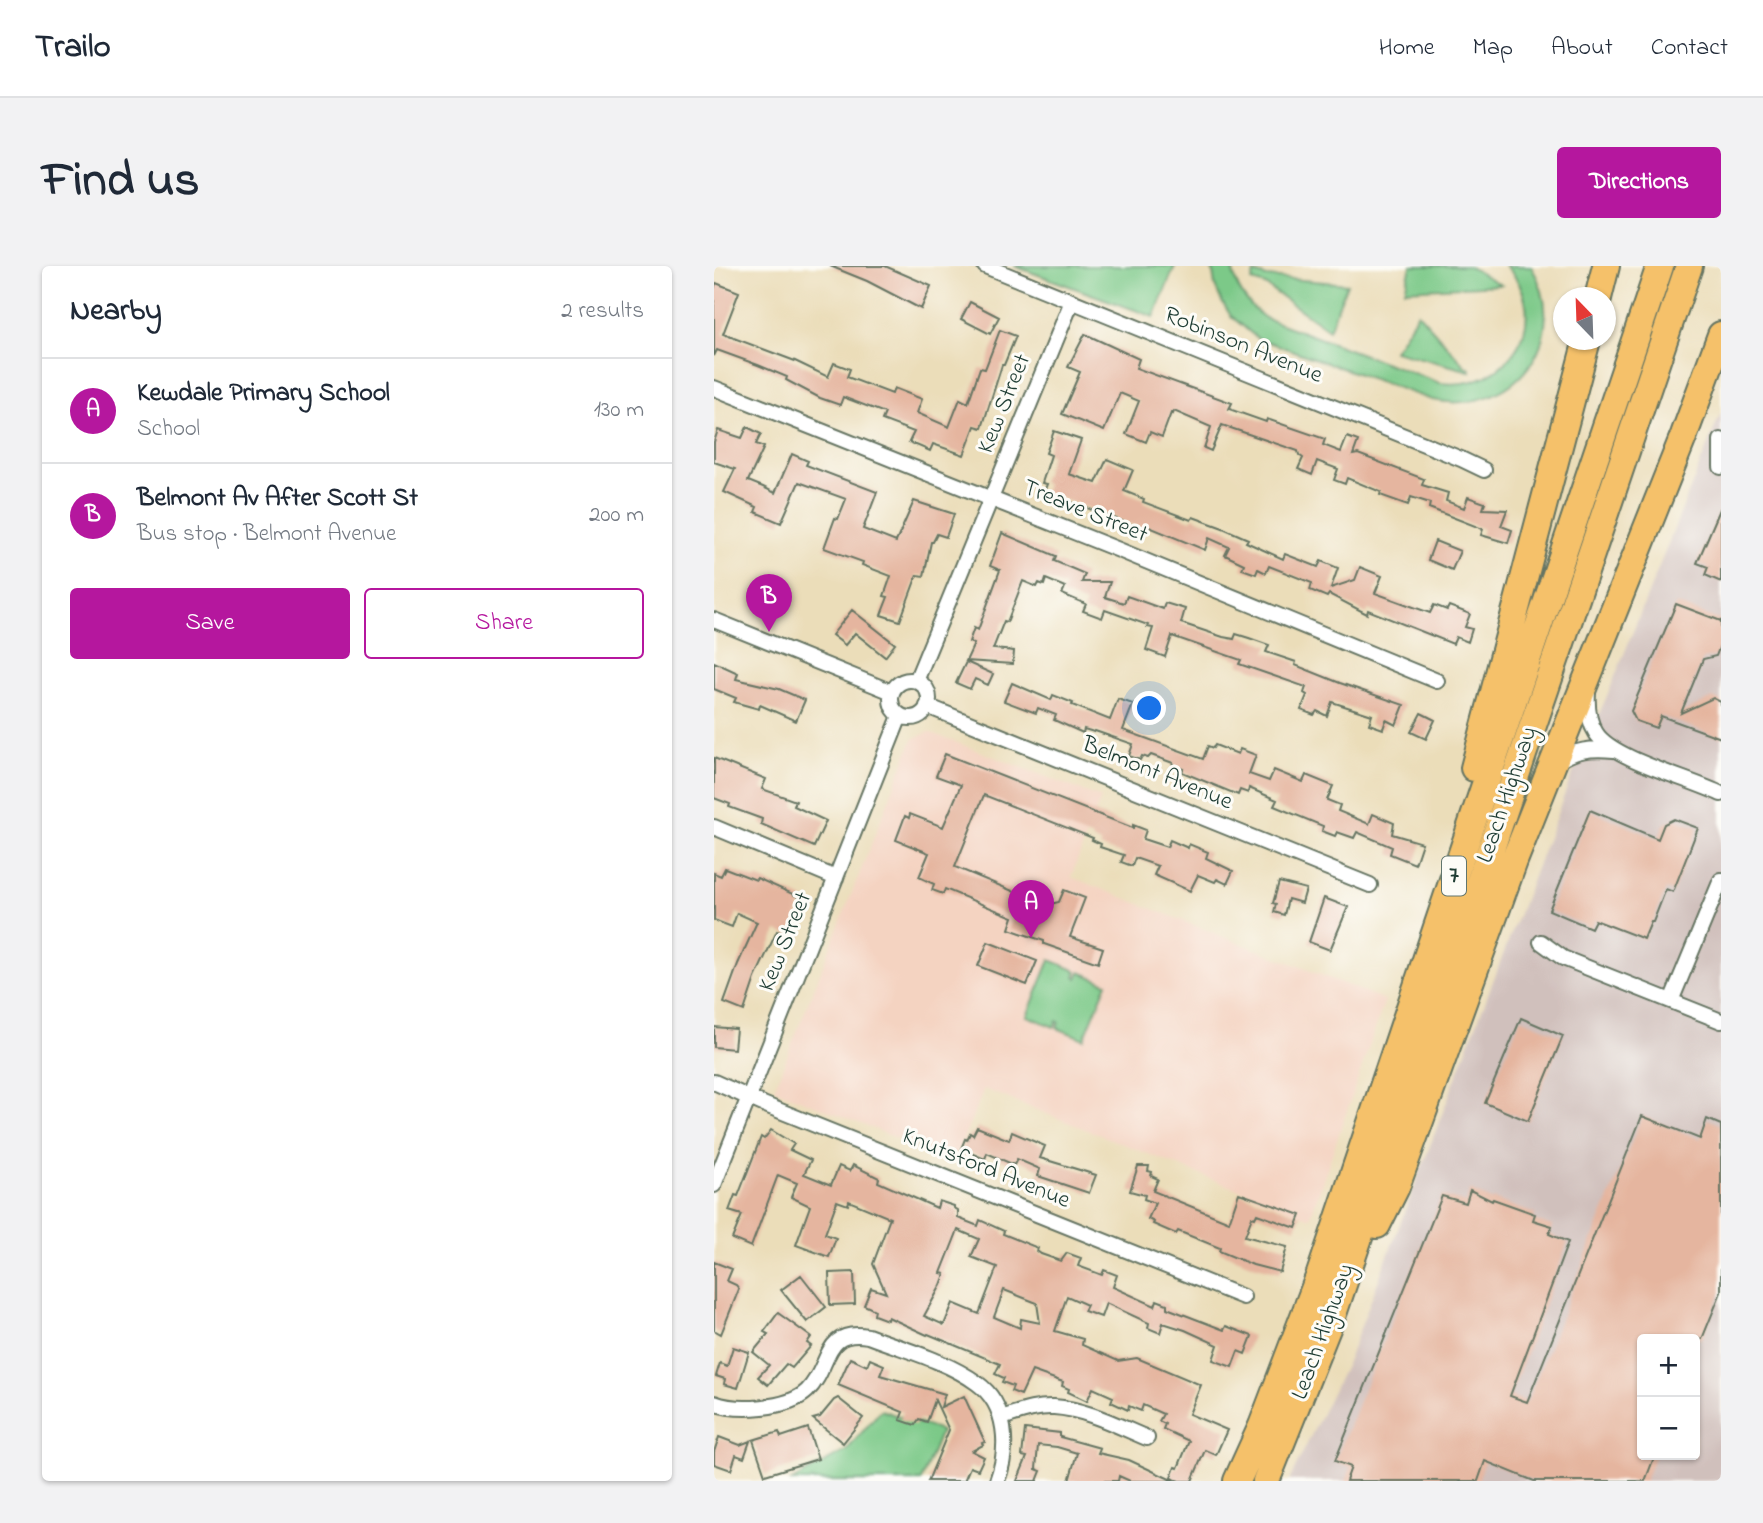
<!DOCTYPE html>
<meta charset="utf-8">
<style>
:root{--surface:#fff;--page:#f2f2f3;--text:#1f2937;--muted:#747a83;--line:#e0e1e3;--accent:#b5179e}
body{margin:0;font-family:"Indie Flower",sans-serif;background:var(--page);color:var(--text)}
.controls{position:absolute;right:21px;bottom:21px;display:grid;overflow:hidden;border-radius:7px;box-shadow:0 2px 5px #0004}
.controls button{width:63px;height:63px;display:grid;place-items:center;padding:0;border:0;border-bottom:2px solid var(--line);background:var(--surface);color:var(--text);font:35px sans-serif}
.compass{position:absolute;left:839px;top:21px;width:63px;height:63px;border-radius:50%;background:var(--surface);box-shadow:0 2px 5px #0004;rotate:337deg}
.you{position:absolute;left:436px;top:443px;width:24px;height:24px;margin:-18px;border:5px solid #fff;border-radius:50%;background:#1a73e8;box-shadow:0 0 0 10px #1a73e833}
.badge{display:grid;place-items:center;width:46px;height:46px;border-radius:50%;background:var(--accent);color:#fff;font-size:23px;font-weight:700}
.pin{position:absolute;translate:-50% -58px;filter:drop-shadow(0 2px 4px #0008)}
.pin::after{content:'';position:absolute;top:37px;width:24px;height:21px;background:inherit;clip-path:polygon(0 0,100% 0,50% 100%)}
.list{margin:0;padding:0;list-style:none}
h2{display:flex;justify-content:space-between;align-items:center;height:91px;margin:0;padding:0 28px;font-size:30px}
h2 small{font-size:23px;font-weight:400;color:var(--muted)}
.list li{display:grid;grid-template-columns:46px 1fr auto;gap:21px;align-items:center;box-sizing:border-box;height:105px;padding:0 28px;border-top:2px solid var(--line)}
.list b{display:block;font-size:26px;white-space:nowrap}
.list p{margin:0;font-size:23px;white-space:nowrap;color:var(--muted)}
.list em{font-size:23px;font-style:normal;color:var(--muted)}
.actions{display:flex;gap:14px;padding:21px 28px}
.actions a{flex:1;padding:16px 0;border:2px solid var(--accent);border-radius:7px;text-align:center;font-size:24px;color:var(--accent)}
.actions .main{background:var(--accent);color:#fff}
.map{position:relative;flex:none;width:1007px;height:1215px;overflow:hidden;border-radius:7px}
header{display:flex;align-items:center;gap:42px;box-sizing:border-box;height:98px;padding:0 35px;background:var(--surface);border-bottom:2px solid var(--line)}
header strong{font-size:33px}
nav{display:flex;gap:38px;margin-inline-start:auto;font-size:24px}
.intro{display:flex;align-items:center;justify-content:space-between;box-sizing:border-box;height:168px;padding:0 42px}
h1{margin:0;font-size:49px}
.button{padding:18px 32px;border-radius:7px;background:var(--accent);color:#fff;font-size:24px;font-weight:700}
main{display:flex;gap:42px;padding:0 42px}
aside{flex:1;background:var(--surface);border-radius:7px;box-shadow:0 2px 5px #0004}
.map>svg:first-child{display:block}
</style>
<header>
<strong>Trailo</strong>
<nav><a>Home</a><a>Map</a><a>About</a><a>Contact</a></nav>
</header>
<div class="intro"><h1>Find us</h1><a class="button">Directions</a></div>
<main>
<aside>
<h2>Nearby<small>2 results</small></h2>
<ul class="list">
<li><span class="badge">A</span><div><b>Kewdale Primary School</b><p>School</p></div><em>130 m</em></li>
<li><span class="badge">B</span><div><b>Belmont Av After Scott St</b><p>Bus stop · Belmont Avenue</p></div><em>200 m</em></li>
</ul>
<div class="actions"><a class="main">Save</a><a>Share</a></div>
</aside>
<div class="map">
<svg width="1007" height="1215" viewBox="0 0 1007 1215">
<rect width="100%" height="100%" fill="#fdfcf7"/>
<filter id="ink" filterUnits="userSpaceOnUse"><feTurbulence type="fractalNoise" baseFrequency=".0143" numOctaves="2"/><feDisplacementMap in="SourceGraphic" scale="14" xChannelSelector="R" yChannelSelector="G"/><feConvolveMatrix kernelMatrix="1 2 1 2 8 2 1 2 1" color-interpolation-filters="sRGB"/></filter>
<filter id="wash" filterUnits="userSpaceOnUse"><feTurbulence type="fractalNoise" baseFrequency=".00686" numOctaves="4" result="noise"/><feDisplacementMap in="SourceGraphic" scale="28" xChannelSelector="R" yChannelSelector="G"/><feGaussianBlur stdDeviation="1.57" result="paint"/><feColorMatrix in="noise" values="0 0 0 0 0 0 0 0 0 0 0 0 0 0 0 0 0 1.4 0 .05"/><feComposite in="paint" operator="in"/></filter>
<g filter="url(#wash)">
<rect width="100%" height="100%" fill="#ebddb9"/>
<path fill="#f4d3c1" d="M 215,466 L 387,532 L 357,611 L 671,734 L 596,952 L 270,823 L 240,895 L 60,823 L 199,473 Z"/>
<path fill="#d0c0bc" fill-rule="evenodd" d="M 1007,146 L 1007,1215 L 575,1215 L 634,1094 L 856,514 L 896,423 ZM 928,1073 L 981,1073 L 981,1189 L 928,1189 Z"/>
<path fill="#7cc988" stroke="#4e835e" stroke-width="2" d="M 300,0 L 461,0 L 440,51 Z
M 498,0 L 518,0 C 521,23 533,39 551,52 L 726,117 C 794,126 842,52 792,0 L 817,0 C 861,74 799,151 718,134 L 543,72 L 517,50 L 508,36 L 501,20 Z
M 697,0 L 754,0 L 787,19 L 691,24 Z
M 540,7 L 553,11 L 633,18 L 615,64 L 551,19 L 538,15 Z
M 704,47 L 752,101 L 755,101 L 756,105 L 680,85 Z
M 336,694 L 363,705 L 361,710 L 363,712 L 366,706 L 393,717 L 370,773 L 343,762 L 345,756 L 343,755 L 340,761 L 313,750 Z
M 167,1144 L 227,1165 L 207,1215 L 78,1215 L 133,1184 Z"/>
<g id="blocks">
<path fill="#e5b59f" fill-rule="evenodd" d="M 116,0 L 171,0 L 217,20 L 207,43 L 153,15 Z
M 2,17 L 25,26 L 9,68 L 81,95 L 114,111 L 120,97 L 136,103 L 133,111 L 178,128 L 180,122 L 208,133 L 203,147 L 235,161 L 246,133 L 254,137 L 266,102 L 271,103 L 286,64 L 302,70 L 290,99 L 288,99 L 268,162 L 261,160 L 250,189 L 219,178 L 216,185 L 195,176 L 200,166 L 168,154 L 171,147 L 129,131 L 126,139 L 106,132 L 72,114 L 73,111 L 44,99 L 3,84 L 0,90 L 0,23 Z
M 256,36 L 285,51 L 276,68 L 247,53 Z
M 371,68 L 425,93 L 422,102 L 518,137 L 515,143 L 552,156 L 553,153 L 611,173 L 609,179 L 627,186 L 633,171 L 644,175 L 639,189 L 644,188 L 710,213 L 708,219 L 734,227 L 732,235 L 750,242 L 754,231 L 771,237 L 769,243 L 793,244 L 787,260 L 798,264 L 794,277 L 767,269 L 769,263 L 715,242 L 716,237 L 697,231 L 694,239 L 666,229 L 667,226 L 633,212 L 631,218 L 620,214 L 624,203 L 603,195 L 598,209 L 584,203 L 589,192 L 585,189 L 584,185 L 508,159 L 497,185 L 490,182 L 497,161 L 460,145 L 459,148 L 457,147 L 448,171 L 436,166 L 432,176 L 412,168 L 425,135 L 406,127 L 390,165 L 348,148 L 366,106 L 354,101 Z
M 33,161 L 47,168 L 42,178 L 50,181 L 34,215 L 49,221 L 61,227 L 78,188 L 94,195 L 92,199 L 163,226 L 149,263 L 182,276 L 200,235 L 240,248 L 232,271 L 223,268 L 219,276 L 217,276 L 210,310 L 203,309 L 186,355 L 167,349 L 174,331 L 170,330 L 177,310 L 148,299 L 149,296 L 110,282 L 121,252 L 124,253 L 132,233 L 85,216 L 67,257 L 41,246 L 43,241 L 10,226 L 21,203 L 0,196 L 0,176 L 4,164 L 28,172 Z
M 340,165 L 367,174 L 355,208 L 382,217 L 393,193 L 419,204 L 410,225 L 430,233 L 429,236 L 477,254 L 479,251 L 509,262 L 534,273 L 532,276 L 569,293 L 571,288 L 604,301 L 607,295 L 624,302 L 617,322 L 641,314 L 646,301 L 668,310 L 661,327 L 716,347 L 720,339 L 733,344 L 735,340 L 756,348 L 751,361 L 758,363 L 754,376 L 742,371 L 739,378 L 654,344 L 653,348 L 615,328 L 613,331 L 596,324 L 598,317 L 555,300 L 552,307 L 544,303 L 542,308 L 528,303 L 530,298 L 511,289 L 515,281 L 495,272 L 491,284 L 433,260 L 432,264 L 330,226 L 333,218 L 328,217 L 337,189 L 332,187 Z
M 1007,241 L 1007,316 L 991,309 L 994,301 L 983,297 Z
M 288,267 L 342,290 L 340,295 L 371,308 L 368,316 L 396,316 L 391,331 L 410,337 L 413,330 L 449,343 L 451,337 L 471,343 L 467,357 L 509,371 L 520,373 L 522,368 L 535,372 L 555,379 L 552,386 L 582,396 L 581,399 L 626,417 L 690,439 L 682,459 L 672,454 L 669,463 L 655,458 L 658,449 L 618,436 L 613,450 L 603,445 L 600,449 L 587,444 L 593,429 L 590,427 L 592,421 L 525,398 L 527,394 L 458,370 L 451,391 L 432,384 L 439,362 L 433,361 L 434,359 L 391,344 L 388,352 L 369,345 L 372,338 L 348,328 L 351,321 L 332,313 L 330,319 L 325,317 L 323,321 L 309,315 L 293,356 L 290,355 L 279,383 L 300,385 L 299,398 L 252,395 L 260,378 L 255,376 L 260,362 L 264,364 L 286,304 L 276,300 Z
M 721,275 L 746,285 L 738,304 L 714,294 Z
M 962,338 L 1007,355 L 1007,377 L 1002,390 L 989,393 L 967,447 L 999,432 L 1007,436 L 1007,472 L 947,450 L 942,462 L 922,455 L 917,445 Z
M 138,344 L 181,378 L 171,391 L 141,367 L 131,379 L 118,369 Z
M 0,396 L 24,407 L 22,413 L 65,423 L 91,434 L 82,455 L 46,439 L 45,443 L 20,436 L 22,432 L 0,423 Z
M 252,396 L 279,408 L 274,419 L 261,413 L 256,423 L 242,417 Z
M 298,417 L 337,434 L 339,429 L 359,437 L 358,439 L 396,454 L 404,433 L 419,438 L 409,464 L 489,493 L 494,480 L 499,482 L 501,479 L 524,488 L 526,483 L 542,489 L 535,508 L 555,515 L 560,504 L 589,516 L 592,509 L 619,520 L 613,534 L 626,539 L 624,545 L 655,558 L 659,548 L 680,557 L 678,568 L 708,577 L 701,598 L 676,588 L 678,581 L 643,566 L 640,572 L 623,566 L 621,570 L 608,565 L 609,560 L 560,540 L 563,534 L 535,522 L 534,527 L 526,524 L 524,529 L 468,506 L 469,503 L 459,500 L 459,497 L 437,489 L 434,492 L 428,490 L 426,494 L 415,490 L 419,478 L 381,465 L 380,466 L 370,463 L 369,467 L 340,454 L 342,449 L 324,442 L 322,447 L 290,435 Z
M 707,447 L 721,454 L 712,473 L 697,466 Z
M 231,488 L 419,562 L 419,559 L 432,564 L 429,573 L 453,581 L 456,574 L 474,582 L 475,578 L 494,586 L 492,592 L 519,605 L 513,618 L 503,613 L 501,616 L 484,609 L 476,625 L 440,609 L 444,600 L 421,592 L 418,600 L 407,596 L 410,589 L 386,581 L 387,578 L 378,574 L 379,572 L 270,529 L 241,601 L 332,639 L 345,636 L 350,624 L 371,632 L 356,671 L 389,682 L 384,697 L 330,678 L 330,675 L 295,663 L 299,651 L 231,623 L 229,628 L 218,624 L 220,618 L 205,611 L 215,587 L 182,574 L 191,550 L 195,552 L 196,548 L 229,561 L 247,519 L 222,510 Z
M 0,492 L 52,513 L 48,523 L 82,535 L 80,540 L 112,555 L 100,581 L 47,558 L 48,553 L 15,541 L 16,538 L 0,532 Z
M 876,544 L 944,573 L 950,558 L 960,553 L 984,562 L 959,626 L 952,623 L 939,656 L 937,656 L 930,673 L 881,654 L 877,662 L 835,644 Z
M 11,602 L 42,614 L 43,612 L 90,633 L 76,670 L 63,665 L 41,712 L 30,745 L 10,737 L 24,698 L 43,656 L 23,647 L 18,661 L 0,654 L 0,607 L 7,610 Z
M 565,616 L 592,623 L 588,637 L 574,633 L 570,649 L 560,646 L 562,638 L 559,637 Z
M 610,632 L 634,641 L 616,684 L 595,676 Z
M 274,676 L 323,695 L 313,719 L 264,700 Z
M 807,752 L 849,770 L 814,855 L 771,837 Z
M 0,761 L 22,763 L 20,783 L 0,781 Z
M 928,850 L 986,873 L 993,853 L 1007,859 L 1007,1026 L 988,1073 L 928,1073 L 928,1189 L 941,1189 L 931,1215 L 820,1215 L 771,1195 L 764,1215 L 632,1215 L 637,1201 L 621,1195 L 728,930 L 752,937 L 756,924 L 778,935 L 779,933 L 821,948 L 819,954 L 838,960 L 835,968 L 854,976 L 796,1130 L 813,1136 Z
M 263,861 L 295,874 L 298,866 L 331,880 L 326,892 L 382,909 L 375,927 L 324,910 L 326,903 L 303,893 L 300,899 L 273,887 L 271,893 L 247,883 L 251,873 L 253,874 L 256,867 L 259,869 Z
M 57,864 L 80,878 L 76,884 L 97,894 L 90,908 L 117,919 L 125,900 L 136,905 L 139,899 L 165,912 L 164,916 L 223,942 L 225,935 L 240,940 L 240,942 L 244,944 L 244,952 L 264,960 L 266,954 L 290,965 L 289,968 L 324,982 L 323,985 L 327,988 L 347,995 L 353,987 L 367,992 L 364,1000 L 388,1009 L 390,1004 L 403,1009 L 399,1021 L 441,1040 L 443,1034 L 453,1038 L 453,1042 L 510,1064 L 512,1060 L 538,1070 L 531,1088 L 524,1085 L 518,1101 L 499,1094 L 504,1079 L 471,1064 L 449,1057 L 446,1067 L 434,1062 L 435,1057 L 392,1037 L 387,1051 L 370,1045 L 373,1039 L 353,1030 L 341,1065 L 369,1073 L 368,1079 L 404,1095 L 423,1092 L 487,1119 L 475,1148 L 513,1164 L 502,1189 L 491,1184 L 478,1215 L 465,1215 L 457,1212 L 461,1201 L 464,1202 L 475,1175 L 449,1163 L 451,1158 L 445,1155 L 449,1148 L 429,1139 L 427,1145 L 415,1140 L 414,1144 L 397,1136 L 399,1131 L 379,1122 L 373,1135 L 354,1126 L 355,1123 L 348,1120 L 349,1116 L 318,1105 L 307,1129 L 297,1125 L 299,1120 L 288,1116 L 290,1112 L 281,1108 L 286,1098 L 214,1068 L 213,1069 L 174,1051 L 173,1054 L 160,1049 L 161,1044 L 150,1039 L 157,1022 L 172,1027 L 159,998 L 176,952 L 135,935 L 134,939 L 123,935 L 111,968 L 122,972 L 115,991 L 82,979 L 96,940 L 77,931 L 83,917 L 64,909 L 37,981 L 18,973 L 28,949 L 15,945 L 21,929 L 24,930 L 47,871 L 50,873 ZM 244,964 L 265,973 L 257,991 L 283,1001 L 265,1048 L 239,1037 L 230,1059 L 210,1050 L 227,1019 L 231,1008 L 227,1007 ZM 290,1024 L 323,1037 L 326,1057 L 307,1053 L 306,1062 L 280,1051 Z
M 424,900 L 435,900 L 434,905 L 438,906 L 437,910 L 444,913 L 439,925 L 515,956 L 525,927 L 587,949 L 582,962 L 543,948 L 541,952 L 538,951 L 531,970 L 573,981 L 566,1006 L 539,999 L 505,985 L 506,982 L 464,965 L 462,968 L 439,958 L 440,956 L 434,953 L 441,937 L 430,933 L 431,929 L 416,925 Z
M 0,996 L 18,1003 L 13,1015 L 22,1019 L 25,1023 L 7,1068 L 0,1064 Z
M 140,1006 L 141,1038 L 116,1039 L 115,1007 Z
M 87,1009 L 112,1041 L 93,1056 L 67,1024 Z
M 64,1047 L 97,1071 L 93,1077 L 97,1080 L 78,1102 L 72,1098 L 54,1119 L 44,1111 L 55,1099 L 39,1086 L 54,1068 L 50,1066 Z
M 19,1081 L 35,1086 L 24,1122 L 10,1118 L 11,1113 L 2,1110 L 6,1097 L 13,1100 Z
M 136,1092 L 153,1100 L 156,1093 L 170,1099 L 166,1109 L 231,1128 L 227,1141 L 250,1130 L 271,1176 L 268,1177 L 269,1179 L 258,1185 L 270,1191 L 264,1204 L 256,1201 L 250,1215 L 214,1215 L 235,1164 L 221,1134 L 213,1156 L 205,1153 L 201,1159 L 186,1154 L 189,1146 L 124,1119 Z
M 124,1132 L 149,1152 L 129,1177 L 99,1153 L 106,1151 L 120,1134 Z
M 94,1162 L 104,1193 L 51,1209 L 39,1174 L 65,1166 L 67,1171 Z
M 311,1163 L 346,1167 L 346,1171 L 386,1182 L 384,1187 L 415,1194 L 460,1215 L 416,1215 L 405,1210 L 404,1215 L 355,1215 L 363,1187 L 343,1181 L 324,1179 L 322,1203 L 327,1205 L 323,1215 L 303,1215 L 313,1191 L 308,1190 Z
M 5,1171 L 26,1179 L 36,1175 L 30,1192 L 22,1189 L 17,1204 L 0,1198 L 0,1186 Z"/>
</g>
</g>
<g filter="url(#ink)">
<use href="#blocks" fill-opacity="0" stroke="#667563" stroke-width="2"/>
<g fill="none" stroke-linecap="round" stroke-linejoin="round">
<defs>
<path id="minor" d="M 271,0 L 747,193 L 770,204
M 0,122 L 405,284 L 723,415
M 1007,174 L 1007,201
M 0,354 L 178,426
M177 433a19 19 0 1 1 38 0a19 19 0 1 1-38 0Z
M 202,415 L 358,35
M 874,425 C 873,440 874,455 882,467 C 898,493 977,513 1007,528
M 213,440 L 656,619
M 842,497 C 860,483 878,482 900,484
M 0,561 L 122,612
M 827,676 L 849,692 L 1007,755
M 957,735 L 1007,614
M 0,816 L 49,838 L 529,1031
M 0,919 L 186,450
M 0,1137 C 23,1146 74,1143 93,1125 C 117,1102 108,1062 154,1070 C 188,1083 233,1095 263,1117 C 294,1139 295,1183 283,1215
M 287,1152 C 304,1147 322,1140 340,1141 C 372,1143 404,1160 433,1172"/>
<path id="motorway" d="M 884,32 L 892,0
M 760,502 L 873,74
M 663,959 L 682,921 L 800,595 L 970,169 L 1007,69
M 523,1215 L 548,1160 L 606,1008 L 946,0
M 552,1215 L 620,1045 L 975,0"/>
</defs>
<use href="#minor" stroke="#667563" stroke-width="18"/>
<use href="#motorway" stroke="#667563" stroke-width="30"/>
<use href="#minor" stroke="#fff" stroke-width="14"/>
<use href="#motorway" stroke="#f5c16b" stroke-width="26"/>
</g>
</g>
<g text-anchor="middle" dominant-baseline="central" stroke-width="6" stroke-linejoin="round" paint-order="stroke">
<rect fill="#fdfcf7" stroke="#62766e" stroke-width="2" x="728" y="590.5" width="24" height="39" rx="5"/>
<g font-size="23" font-weight="bold" fill="#1f3d34">
<text x="740" y="610">7</text>
</g>
<g font-size="24" fill="#1f3d34" stroke="#fdfcf7">
<text transform="translate(529 80) rotate(22)">Robinson Avenue</text>
<text transform="translate(291 138) rotate(-68)">Kew Street</text>
<text transform="translate(371 246) rotate(22)">Treave Street</text>
<text transform="translate(443 508) rotate(22)">Belmont Avenue</text>
<text transform="translate(794 529) rotate(-71)">Leach Highway</text>
<text transform="translate(72 676) rotate(-68)">Kew Street</text>
<text transform="translate(272 903) rotate(22)">Knutsford Avenue</text>
<text transform="translate(610 1066) rotate(-70)">Leach Highway</text>
</g>
</g>
</svg>
<div class="controls">
<button>+</button>
<button>−</button>
</div>
<svg class="compass" viewBox="-18 -18 36 36"><path d="M0-13l5 13h-10z" fill="#e53935"/><path d="M0 13l5-13h-10z" fill="#747a83"/></svg>
<div class="you"></div>
<div class="pin badge" style="left:317px;top:672px">A</div>
<div class="pin badge" style="left:55px;top:366px">B</div>
</div>
</main>
